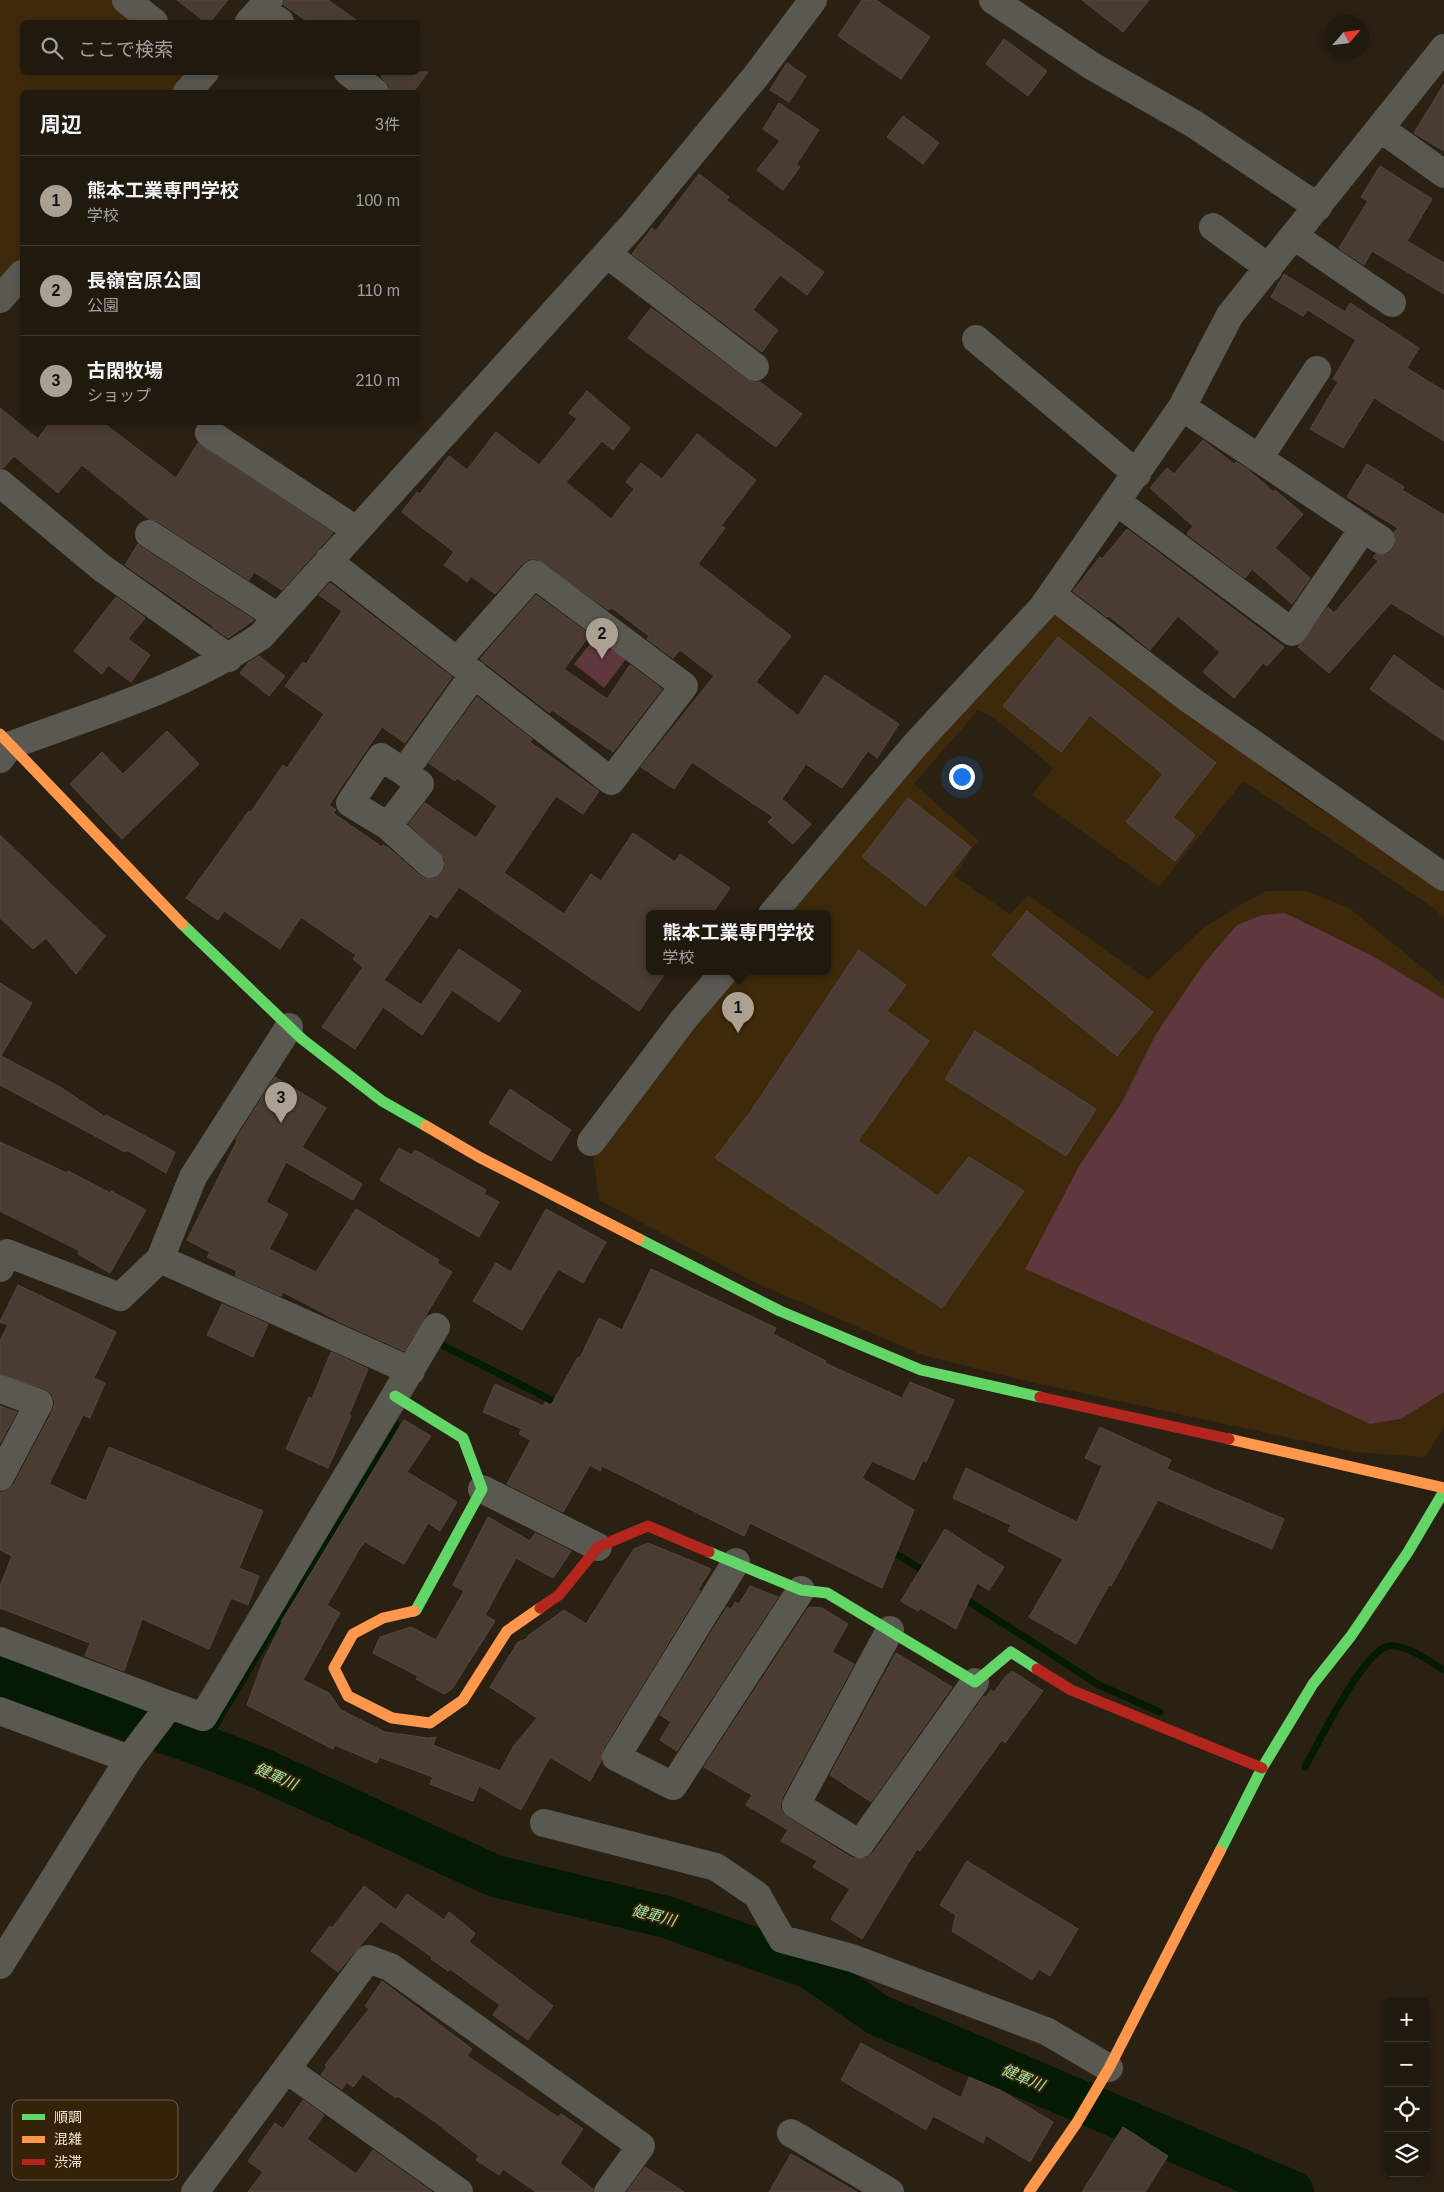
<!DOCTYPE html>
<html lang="ja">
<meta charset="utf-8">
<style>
:root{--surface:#20190e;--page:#2d261c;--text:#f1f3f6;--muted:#a2a09e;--line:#3d382e;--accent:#aba192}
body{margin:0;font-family:Arial,"Noto Sans JP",sans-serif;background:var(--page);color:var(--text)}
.controls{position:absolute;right:15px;bottom:15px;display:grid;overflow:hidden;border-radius:8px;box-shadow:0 2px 8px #0003}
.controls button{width:45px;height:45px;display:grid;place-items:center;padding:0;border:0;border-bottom:1px solid var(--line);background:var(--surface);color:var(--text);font:25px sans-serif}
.compass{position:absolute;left:1324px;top:15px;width:45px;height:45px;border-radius:50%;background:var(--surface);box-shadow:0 2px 8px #0003;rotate:62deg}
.you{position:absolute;left:961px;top:776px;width:18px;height:18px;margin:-12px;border:4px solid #fff;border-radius:50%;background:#1a73e8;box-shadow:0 0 0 8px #1a73e833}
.badge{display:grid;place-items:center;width:32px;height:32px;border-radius:50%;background:var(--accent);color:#111;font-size:16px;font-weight:700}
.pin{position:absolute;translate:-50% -41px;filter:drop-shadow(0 1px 2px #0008)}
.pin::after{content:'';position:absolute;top:26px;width:18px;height:15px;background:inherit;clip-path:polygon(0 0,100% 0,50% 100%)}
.popup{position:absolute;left:646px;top:910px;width:185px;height:65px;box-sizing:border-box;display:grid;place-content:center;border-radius:8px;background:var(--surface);filter:drop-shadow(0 1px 4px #0005);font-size:16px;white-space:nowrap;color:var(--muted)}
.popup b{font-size:19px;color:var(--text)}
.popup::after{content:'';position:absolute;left:50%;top:100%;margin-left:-10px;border:10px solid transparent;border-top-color:var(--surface)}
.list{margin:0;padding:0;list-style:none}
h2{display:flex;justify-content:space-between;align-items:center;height:65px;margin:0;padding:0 20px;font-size:21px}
h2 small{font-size:16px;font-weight:400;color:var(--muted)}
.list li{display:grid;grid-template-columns:32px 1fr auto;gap:15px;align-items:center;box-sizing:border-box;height:90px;padding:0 20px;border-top:1px solid var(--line)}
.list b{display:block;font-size:19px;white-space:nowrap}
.list p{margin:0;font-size:16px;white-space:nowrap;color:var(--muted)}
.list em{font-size:16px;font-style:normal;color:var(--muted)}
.icon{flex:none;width:28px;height:28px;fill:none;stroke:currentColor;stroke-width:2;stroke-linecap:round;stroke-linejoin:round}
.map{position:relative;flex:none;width:1444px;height:2192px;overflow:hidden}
.search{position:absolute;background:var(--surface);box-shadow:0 2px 8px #0003;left:20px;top:20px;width:400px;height:55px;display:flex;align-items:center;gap:12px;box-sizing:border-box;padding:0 18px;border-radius:8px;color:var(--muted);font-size:19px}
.panel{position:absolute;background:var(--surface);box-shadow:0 2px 8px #0003;left:20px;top:90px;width:400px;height:335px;border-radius:8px}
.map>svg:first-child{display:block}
</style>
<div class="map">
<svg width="1444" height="2192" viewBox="0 0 1444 2192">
<rect width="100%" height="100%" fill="#2a2113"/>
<path fill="#3e2a0b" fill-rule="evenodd" d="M 0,0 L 110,0 L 138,22 L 22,22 L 22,72 L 193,73 L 176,92 L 22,92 L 22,265 L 0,289 Z
M 1058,609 L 1294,792 L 1444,890 L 1444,919 L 1435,909 L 1243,781 L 1159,887 L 1032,795 L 1053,768 L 997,720 L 978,710 L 914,784 L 978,840 L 954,876 L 1010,914 L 1028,895 L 1148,980 L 1202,929 L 1237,907 L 1266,891 L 1307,891 L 1349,908 L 1444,985 L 1444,999 L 1371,955 L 1285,913 L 1237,925 L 1205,962 L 1157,1034 L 1122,1102 L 1079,1166 L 1025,1269 L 1209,1350 L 1370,1424 L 1401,1419 L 1444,1392 L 1444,1427 L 1425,1457 L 1355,1452 L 1031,1382 L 925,1356 L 756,1283 L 599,1200 L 591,1142 L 727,972 L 827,972 L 827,914 L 780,914 ZM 908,798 L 971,847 L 925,906 L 862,857 ZM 1028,911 L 1152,1012 L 1118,1056 L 992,955 ZM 859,950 L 906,985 L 788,1153 L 906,1236 L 1023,1191 L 942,1308 L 715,1159 L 751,1111 ZM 896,1018 L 929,1041 L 847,1157 ZM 975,1031 L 1096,1109 L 1066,1156 L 945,1079 ZM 869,1149 L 920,1183 L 895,1219 Z"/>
<path fill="#5f373e" d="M 600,631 L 630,654 L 604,688 L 574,664 Z
M 1285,913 L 1371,955 L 1444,999 L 1444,1392 L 1401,1419 L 1370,1424 L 1209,1350 L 1025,1269 L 1079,1166 L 1122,1102 L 1156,1034 L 1205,962 L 1237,925 L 1262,915 Z"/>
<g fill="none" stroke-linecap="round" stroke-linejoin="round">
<path stroke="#041a02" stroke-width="7" d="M 444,1346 L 561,1405
M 888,1551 L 902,1557 L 928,1574
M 962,1597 L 1099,1685 L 1160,1712
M 203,1746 L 396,1424
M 1305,1767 C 1319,1742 1363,1652 1388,1646 C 1405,1643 1430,1662 1444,1670"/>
<path stroke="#041a02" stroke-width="42" d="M 0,1675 L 203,1746 L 262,1769 L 495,1876 L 666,1917 L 810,1968 L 878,2015 L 1293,2192"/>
</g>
<path fill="#4a3c32" stroke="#524840" d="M 177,0 L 228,0 L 210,22 L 205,22 Z
M 284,0 L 328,0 L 359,22 L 308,22 L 284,5 Z
M 862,0 L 876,0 L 930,37 L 901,79 L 838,36 Z
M 1082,0 L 1149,0 L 1123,32 Z
M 1004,39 L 1047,71 L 1028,96 L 986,64 Z
M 787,63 L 806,76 L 789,102 L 770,90 Z
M 385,72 L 428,72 L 413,92 L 390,92 L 389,85 L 381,77 Z
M 1444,84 L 1444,151 L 1414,133 Z
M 779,103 L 819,130 L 796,165 L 800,167 L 783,190 L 757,170 L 780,141 L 763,129 Z
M 903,116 L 939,143 L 923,164 L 887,137 Z
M 1380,166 L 1432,199 L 1407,241 L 1444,263 L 1444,294 L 1372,251 L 1364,265 L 1339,248 L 1368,201 L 1361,197 Z
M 699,174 L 729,197 L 726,200 L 824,272 L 807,295 L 780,275 L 753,310 L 778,330 L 762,352 L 632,254 L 652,228 L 656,231 Z
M 1284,274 L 1345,312 L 1350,303 L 1419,348 L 1407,368 L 1444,391 L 1444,441 L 1374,398 L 1343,448 L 1310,429 L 1338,382 L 1333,379 L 1356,340 L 1308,310 L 1303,316 L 1271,297 Z
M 651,308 L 746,379 L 753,382 L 760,382 L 802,414 L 776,447 L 628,338 Z
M 587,391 L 630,428 L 613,450 L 602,441 L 566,482 L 611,519 L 634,489 L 626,482 L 641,463 L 662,479 L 697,434 L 756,480 L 721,526 L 725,528 L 698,564 L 791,636 L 756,682 L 798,716 L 825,675 L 899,724 L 877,758 L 868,751 L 842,788 L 806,764 L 782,799 L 811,824 L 793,844 L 768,822 L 773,817 L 692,762 L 674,789 L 641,767 L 714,676 L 680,650 L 673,658 L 647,639 L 649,636 L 612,608 L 608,610 L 537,559 L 529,559 L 523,563 L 495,594 L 471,576 L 467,582 L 444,565 L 454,552 L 402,512 L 417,492 L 420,494 L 449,456 L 467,470 L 496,432 L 539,465 L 577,419 L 569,413 Z
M 0,408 L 38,439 L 50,422 L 102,422 L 176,478 L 198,443 L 333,533 L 282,590 L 254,572 L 249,580 L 157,521 L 149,519 L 82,465 L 58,493 L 14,456 L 3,468 L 0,468 Z
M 1203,440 L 1234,464 L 1236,462 L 1246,468 L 1274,492 L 1275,490 L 1303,514 L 1275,548 L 1310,578 L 1292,604 L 1252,569 L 1245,578 L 1187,534 L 1193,526 L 1150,488 L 1167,468 L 1174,474 Z
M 1367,464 L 1404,487 L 1402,490 L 1444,515 L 1444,636 L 1391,603 L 1329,673 L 1298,647 L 1328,607 L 1334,613 L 1378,561 L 1373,557 L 1376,554 L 1388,554 L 1394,548 L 1396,542 L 1394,532 L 1398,528 L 1347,497 Z
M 1127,529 L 1284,647 L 1267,666 L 1263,663 L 1234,698 L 1203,672 L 1220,652 L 1178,616 L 1150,650 L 1109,616 L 1107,617 L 1073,591 L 1100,557 L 1102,559 Z
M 138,544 L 141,547 L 254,620 L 228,638 L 212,627 L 213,626 L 125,565 Z
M 330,583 L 452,677 L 405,743 L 382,727 L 329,805 L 336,810 L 333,813 L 382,847 L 383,845 L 389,848 L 420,876 L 426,879 L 434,879 L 441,875 L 445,868 L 445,859 L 409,824 L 425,803 L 476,838 L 497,806 L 457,778 L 455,781 L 429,763 L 477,697 L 532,739 L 530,742 L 599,791 L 583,814 L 556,796 L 504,873 L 564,914 L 591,874 L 601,881 L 633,833 L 675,862 L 680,854 L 730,888 L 712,914 L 649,914 L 649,972 L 666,972 L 639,1011 L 459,887 L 437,918 L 430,914 L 384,980 L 421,1005 L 459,949 L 521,991 L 499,1022 L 452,990 L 422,1035 L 383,1007 L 355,1049 L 322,1027 L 363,967 L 353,959 L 356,955 L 301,917 L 280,949 L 224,911 L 218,920 L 186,898 L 249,811 L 251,812 L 283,765 L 287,768 L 324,714 L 285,686 L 303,662 L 306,664 L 342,611 L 319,595 Z
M 536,595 L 590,635 L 564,669 L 607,699 L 630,665 L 662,689 L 613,752 L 552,710 L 550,713 L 480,659 Z
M 116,597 L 145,618 L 128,639 L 150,655 L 131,682 L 108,665 L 102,674 L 74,651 Z
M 1058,637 L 1216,763 L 1173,817 L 1195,835 L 1175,861 L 1126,822 L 1163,774 L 1090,715 L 1061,752 L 1003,706 Z
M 1394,655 L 1444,691 L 1444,741 L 1370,689 Z
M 259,656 L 285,676 L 269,696 L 240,673 L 248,663 Z
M 167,731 L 199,764 L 122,839 L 70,784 L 102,752 L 123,774 Z
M 908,798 L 971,847 L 925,906 L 862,857 Z
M 0,835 L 105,936 L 76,974 L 46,938 L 33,949 L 0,918 Z
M 1027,911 L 1153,1012 L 1117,1056 L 992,955 Z
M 859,950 L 906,985 L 887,1011 L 929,1041 L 858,1141 L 938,1196 L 969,1157 L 1024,1191 L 942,1308 L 715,1158 L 751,1111 Z
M 0,983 L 32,1003 L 1,1056 L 60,1087 L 105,1117 L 106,1115 L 175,1152 L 166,1173 L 127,1150 L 125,1152 L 0,1085 Z
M 975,1031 L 1096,1109 L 1066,1156 L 945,1079 Z
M 275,1077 L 326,1108 L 302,1147 L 362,1184 L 353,1200 L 286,1162 L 266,1202 L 288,1214 L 269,1249 L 316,1272 L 356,1209 L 439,1260 L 437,1263 L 452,1272 L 404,1351 L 342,1323 L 283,1292 L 281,1296 L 235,1276 L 237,1271 L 207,1257 L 210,1252 L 187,1240 L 237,1141 L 236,1139 Z
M 510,1089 L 571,1130 L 551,1161 L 489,1123 Z
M 0,1142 L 67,1173 L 68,1171 L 110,1193 L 111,1191 L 146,1210 L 110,1273 L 78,1254 L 80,1251 L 0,1211 Z
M 399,1148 L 412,1155 L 415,1150 L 486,1190 L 484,1194 L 499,1202 L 479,1237 L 380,1180 Z
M 546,1209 L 606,1242 L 583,1283 L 558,1269 L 522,1330 L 473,1301 L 496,1263 L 511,1272 Z
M 651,1269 L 776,1328 L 773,1334 L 826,1361 L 825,1363 L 902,1398 L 910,1382 L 954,1400 L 926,1462 L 923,1460 L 914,1480 L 872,1461 L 862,1478 L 914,1510 L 882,1588 L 750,1523 L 744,1536 L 602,1466 L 600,1471 L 590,1465 L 563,1512 L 507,1484 L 531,1440 L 519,1434 L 522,1429 L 483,1412 L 495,1384 L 543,1406 L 545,1402 L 551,1405 L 578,1357 L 580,1358 L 599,1318 L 622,1330 Z
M 18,1285 L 116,1332 L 94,1378 L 105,1383 L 90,1418 L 83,1415 L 49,1484 L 86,1501 L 109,1447 L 263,1511 L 239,1568 L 259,1576 L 248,1605 L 231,1598 L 209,1649 L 142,1619 L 124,1671 L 85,1656 L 90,1643 L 0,1608 L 0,1586 L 12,1556 L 0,1550 L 0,1493 L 8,1490 L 14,1484 L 53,1410 L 55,1402 L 52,1394 L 45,1389 L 0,1374 L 0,1341 L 8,1325 L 0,1322 Z
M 222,1304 L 268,1324 L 253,1357 L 207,1335 Z
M 331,1352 L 368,1369 L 349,1415 L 351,1416 L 328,1468 L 286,1449 L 309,1397 L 312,1399 Z
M 0,1406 L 17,1412 L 0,1443 Z
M 404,1420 L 431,1436 L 407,1472 L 457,1502 L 440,1531 L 428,1523 L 404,1564 L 365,1542 L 360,1548 L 327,1605 L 340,1613 L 303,1680 L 329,1693 L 341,1710 L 385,1732 L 428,1738 L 436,1737 L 433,1745 L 500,1771 L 513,1747 L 537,1718 L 490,1687 L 518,1642 L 526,1639 L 529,1635 L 564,1610 L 586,1624 L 634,1549 L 648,1543 L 711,1569 L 698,1590 L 700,1591 L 603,1749 L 601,1761 L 590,1781 L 550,1757 L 521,1810 L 479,1786 L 473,1801 L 430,1784 L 433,1777 L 379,1757 L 377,1763 L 335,1745 L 333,1749 L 247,1705 L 263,1661 L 282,1623 L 281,1622 Z
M 1100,1427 L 1171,1460 L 1167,1469 L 1284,1519 L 1272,1549 L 1158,1500 L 1111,1586 L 1109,1585 L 1076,1644 L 1029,1617 L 1063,1559 L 1008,1531 L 1011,1525 L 953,1498 L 966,1468 L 1077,1522 L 1102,1466 L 1085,1458 Z
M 488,1517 L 530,1541 L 535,1533 L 571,1551 L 553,1578 L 516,1558 L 485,1615 L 495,1621 L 452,1689 L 444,1694 L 416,1679 L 418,1676 L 373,1653 L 380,1637 L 411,1627 L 436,1640 L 464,1591 L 453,1585 Z
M 945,1529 L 1004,1567 L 989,1590 L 977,1583 L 956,1629 L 920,1608 L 918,1611 L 901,1601 Z
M 750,1586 L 778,1597 L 677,1751 L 660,1740 L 671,1722 L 660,1715 L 727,1607 L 731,1609 L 735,1602 L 739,1604 Z
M 809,1607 L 822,1608 L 848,1624 L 832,1652 L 854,1664 L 782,1798 L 780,1806 L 783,1813 L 788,1818 L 852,1858 L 866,1858 L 873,1853 L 984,1696 L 986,1697 L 991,1690 L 994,1692 L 1006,1676 L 1012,1671 L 1043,1691 L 1005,1743 L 1002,1740 L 920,1851 L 917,1849 L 862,1939 L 831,1919 L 850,1889 L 813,1867 L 817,1861 L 781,1841 L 788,1830 L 746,1805 L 752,1795 L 704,1767 Z
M 896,1653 L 952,1687 L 871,1802 L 830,1775 Z
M 967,1861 L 1078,1929 L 1050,1976 L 1039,1969 L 1032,1980 L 952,1931 L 956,1915 L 940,1905 Z
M 364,1886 L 396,1910 L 407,1894 L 444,1920 L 449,1912 L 475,1933 L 469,1942 L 553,2006 L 528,2040 L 493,2015 L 500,2005 L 450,1969 L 448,1971 L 431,1959 L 432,1957 L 381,1921 L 338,1972 L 311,1951 L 330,1926 L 332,1928 Z
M 382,1981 L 472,2049 L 467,2056 L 558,2117 L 561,2114 L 583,2129 L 560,2163 L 593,2189 L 593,2192 L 536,2192 L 503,2169 L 499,2175 L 476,2160 L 479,2156 L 435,2122 L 398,2096 L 396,2098 L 363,2074 L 353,2087 L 347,2082 L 342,2089 L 321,2075 L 327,2067 L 325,2065 L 369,2009 L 365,2006 Z
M 861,2043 L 961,2098 L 969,2077 L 1000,2090 L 1053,2122 L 1030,2162 L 986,2135 L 983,2143 L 933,2116 L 926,2130 L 841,2080 Z
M 303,2100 L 324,2115 L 307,2139 L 356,2174 L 373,2150 L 432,2192 L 248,2192 L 263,2172 L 248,2161 L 275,2123 L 283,2129 Z
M 1123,2127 L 1168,2156 L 1145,2192 L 1082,2192 Z
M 791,2154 L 857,2192 L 769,2192 Z
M 645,2167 L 684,2192 L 627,2192 Z"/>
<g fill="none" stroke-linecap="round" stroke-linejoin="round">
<path stroke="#595851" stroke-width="28" d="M 126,0 L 154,22
M 993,0 L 1092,66 L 1194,124 L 1318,207
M 261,9 L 280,22
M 249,22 L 269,0
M 348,72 L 375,92
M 187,92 L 205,72
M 1380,128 L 1444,174
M 1213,227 L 1269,268
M 1294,236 L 1392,303
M 607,254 L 755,367
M 0,299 L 22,274
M 976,339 L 1137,474
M 1182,407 L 1381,540
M 209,433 L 356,530
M 1259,458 L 1317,370
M 0,483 L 102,568 L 229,658
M 1128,510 L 1292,632 L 1363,529
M 149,534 L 278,617
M 328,561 L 611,781 L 684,686 L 534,574 L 457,661
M 1052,595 L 1189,699 L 1444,877
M 0,759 L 11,745 C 96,714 187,687 261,636 L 632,226 L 756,76 L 813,0
M 404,772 L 381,757 L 350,803 L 388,826 L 420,784 L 404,772 L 474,674
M 388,826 L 430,864
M 772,914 L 915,745 L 1042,608 L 1182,407 L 1230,315 L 1444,48
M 591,1142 L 683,1020 L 724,972
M 160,1259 L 411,1371
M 0,1268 L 7,1253 L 120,1297 L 160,1259 L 193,1177 L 289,1027
M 0,1389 L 39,1403 L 0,1477
M 482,1489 L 598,1547
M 736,1562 L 616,1757 L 673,1786 L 801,1590
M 890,1630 L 796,1805 L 860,1844 L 975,1682
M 0,1641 L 170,1705
M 0,1711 L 129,1759
M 544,1823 L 716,1867 L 757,1895 L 782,1939 L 852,1958 L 1046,2031 L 1109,2068
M 0,1965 L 129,1759 L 170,1705 L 203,1717 L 436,1327
M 286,2069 L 459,2192
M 791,2133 L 890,2192
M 195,2192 L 368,1959 L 390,1967 L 641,2146 L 608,2192"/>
<path stroke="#63d668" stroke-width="11" d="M 182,924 L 302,1039 L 382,1101 L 426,1126
M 639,1239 L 780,1311 L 921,1370 L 1040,1397
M 395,1396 L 463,1438 L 482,1489 L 416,1610 L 414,1611
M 709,1552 L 801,1590 L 827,1593 L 975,1682 L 1011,1652 L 1037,1669
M 1220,1851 L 1262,1768 L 1313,1684 L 1351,1636 L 1408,1552 L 1444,1491"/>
<path stroke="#ff974d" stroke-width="11" d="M 0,734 L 182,924
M 426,1126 L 479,1157 L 639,1239
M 1229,1439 L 1444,1488
M 414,1611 L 383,1618 L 353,1634 L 334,1668 L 348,1696 L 392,1718 L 430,1723 L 463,1700 L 507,1631 L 540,1608
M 1029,2192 L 1076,2124 L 1109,2068 L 1220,1851"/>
<path stroke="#b3261e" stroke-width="11" d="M 1040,1397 L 1229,1439
M 540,1608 L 559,1595 L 598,1547 L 648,1526 L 709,1552
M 1037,1669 L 1071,1690 L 1262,1768"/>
</g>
<g text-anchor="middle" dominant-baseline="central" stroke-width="4" stroke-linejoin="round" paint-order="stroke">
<g font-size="15" font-style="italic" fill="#a6e7a4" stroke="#342309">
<text transform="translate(276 1776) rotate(24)">健軍川</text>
<text transform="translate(654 1915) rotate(15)">健軍川</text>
<text transform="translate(1023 2077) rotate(23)">健軍川</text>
</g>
</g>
<rect x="12" y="2100" width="166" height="80" rx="8" fill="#342309" stroke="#6d5e47" stroke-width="1"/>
<rect x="22" y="2114" width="23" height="6" fill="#63d668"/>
<rect x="22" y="2136" width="23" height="7" fill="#ff974d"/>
<rect x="22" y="2159" width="23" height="6" fill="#b3261e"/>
<g font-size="14" fill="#f1e6d7">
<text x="54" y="2122">順調</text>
<text x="54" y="2144">混雑</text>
<text x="54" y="2167">渋滞</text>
</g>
</svg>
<div class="controls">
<button>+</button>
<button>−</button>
<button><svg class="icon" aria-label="locate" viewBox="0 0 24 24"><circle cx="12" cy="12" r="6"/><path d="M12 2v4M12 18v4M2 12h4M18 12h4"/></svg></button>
<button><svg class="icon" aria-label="layers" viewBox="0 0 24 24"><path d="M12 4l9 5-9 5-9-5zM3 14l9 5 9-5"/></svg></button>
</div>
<svg class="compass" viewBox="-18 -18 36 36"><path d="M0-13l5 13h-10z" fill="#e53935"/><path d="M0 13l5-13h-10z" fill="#a2a09e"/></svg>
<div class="you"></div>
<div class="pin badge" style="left:738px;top:1033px">1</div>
<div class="popup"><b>熊本工業専門学校</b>学校</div>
<div class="pin badge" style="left:602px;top:659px">2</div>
<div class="pin badge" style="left:281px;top:1123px">3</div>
<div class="search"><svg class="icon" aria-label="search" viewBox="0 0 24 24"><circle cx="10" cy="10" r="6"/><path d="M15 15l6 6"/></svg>ここで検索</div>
<section class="panel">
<h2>周辺<small>3件</small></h2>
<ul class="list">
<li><span class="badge">1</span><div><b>熊本工業専門学校</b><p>学校</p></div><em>100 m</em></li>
<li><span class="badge">2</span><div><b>長嶺宮原公園</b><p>公園</p></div><em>110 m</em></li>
<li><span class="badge">3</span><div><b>古閑牧場</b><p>ショップ</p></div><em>210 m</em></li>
</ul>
</section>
</div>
